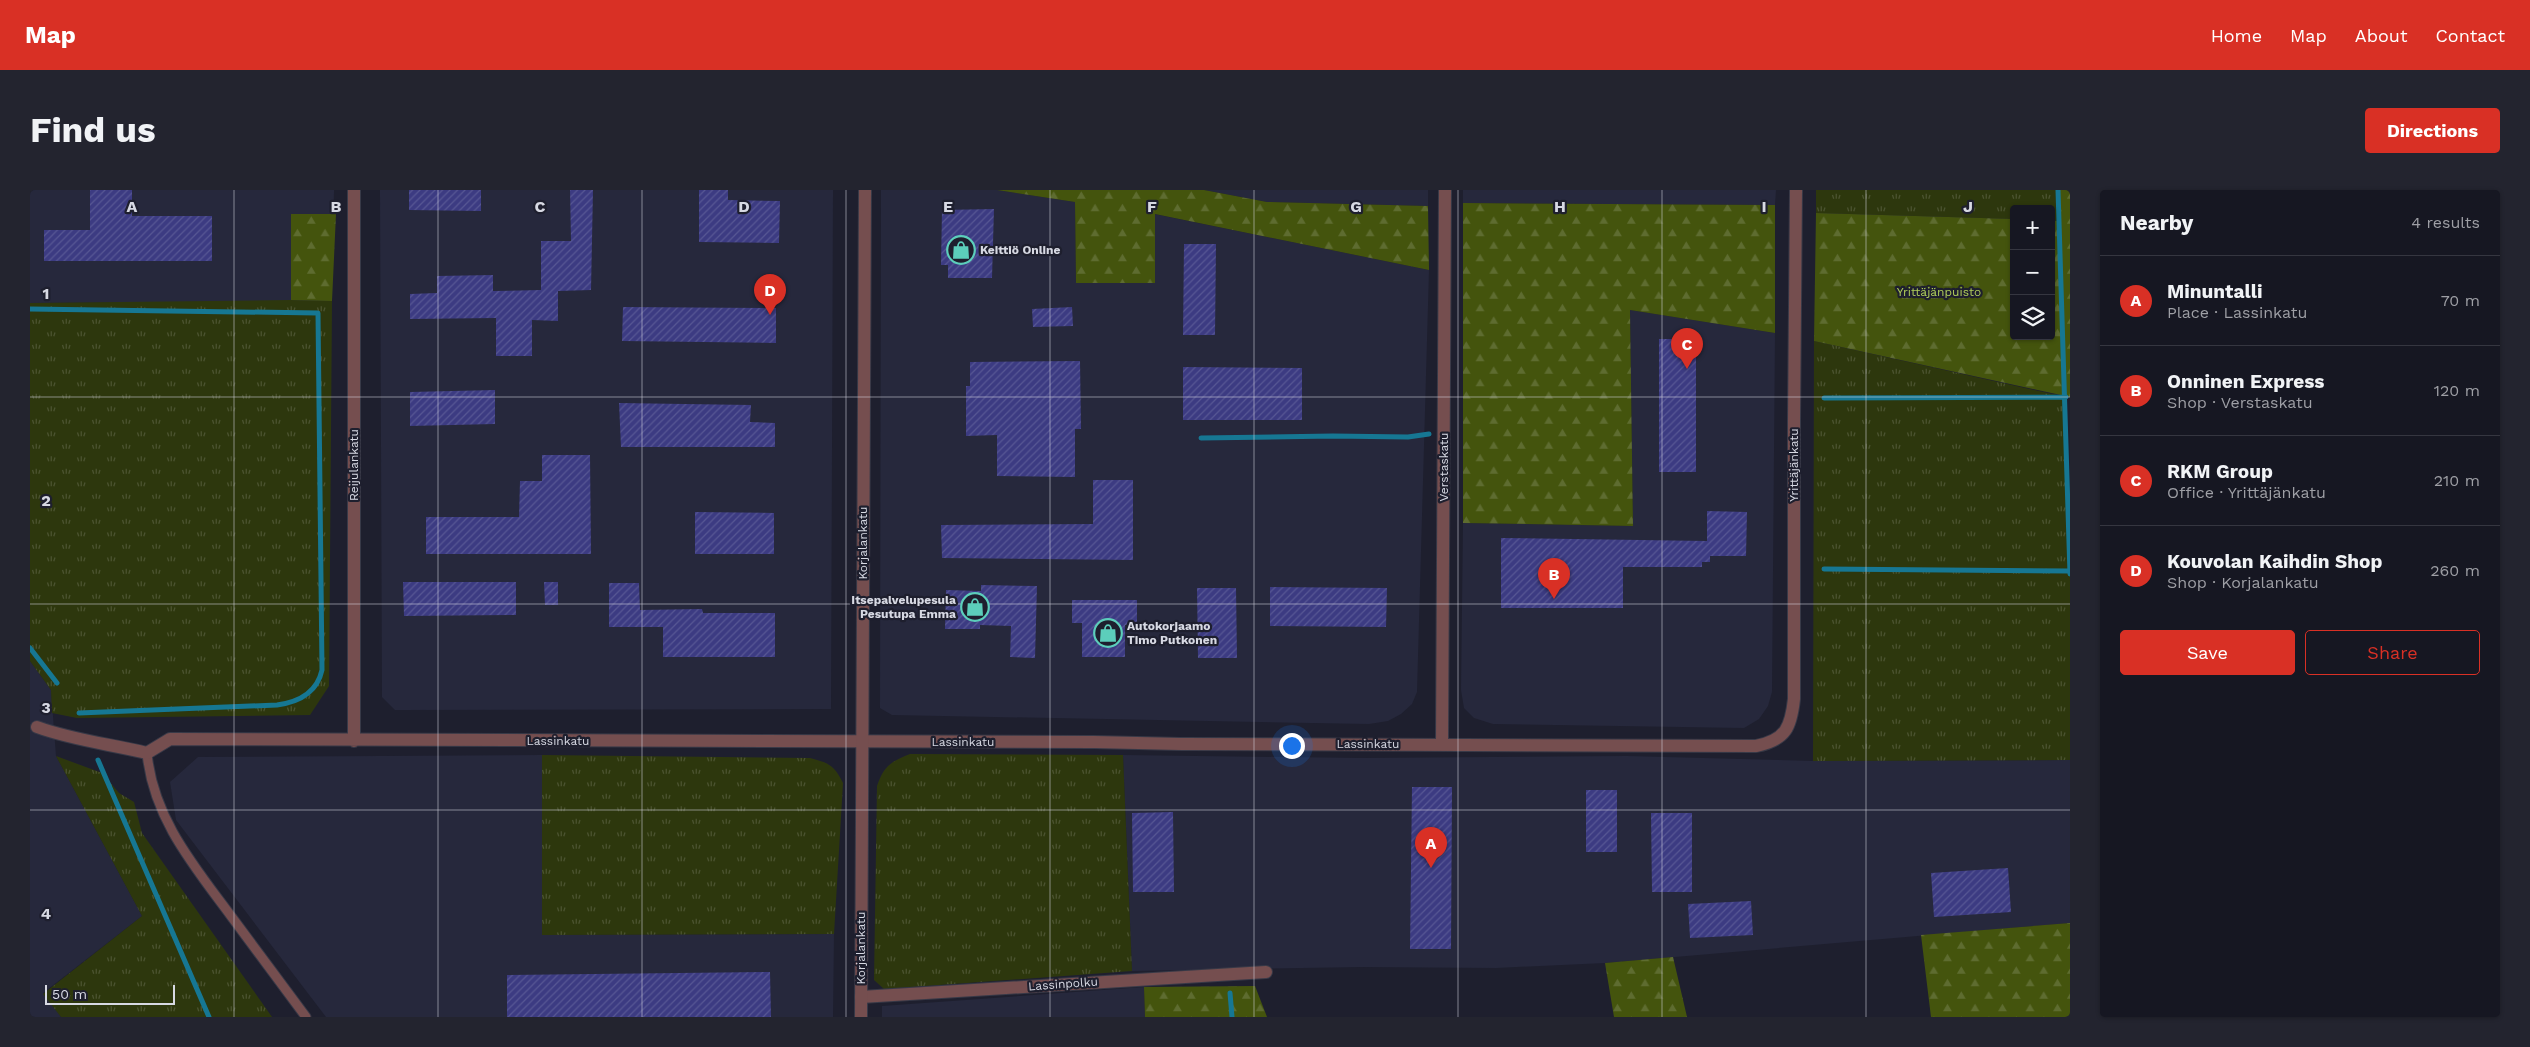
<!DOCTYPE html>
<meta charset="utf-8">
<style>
:root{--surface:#161722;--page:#23242f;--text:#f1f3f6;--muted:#9e9fa5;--line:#353640;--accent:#d93025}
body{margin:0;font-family:"Work Sans",sans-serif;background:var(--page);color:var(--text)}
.controls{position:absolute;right:15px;top:15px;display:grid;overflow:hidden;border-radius:5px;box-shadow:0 1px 4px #0004}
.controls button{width:45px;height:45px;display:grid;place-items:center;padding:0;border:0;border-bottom:1px solid var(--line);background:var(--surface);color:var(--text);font:25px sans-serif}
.scale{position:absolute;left:15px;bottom:12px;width:130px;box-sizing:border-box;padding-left:5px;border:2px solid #d7d9e3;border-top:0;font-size:14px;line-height:18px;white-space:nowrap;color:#d7d9e3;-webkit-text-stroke:4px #1e1f2e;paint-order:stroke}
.you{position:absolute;left:1261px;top:555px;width:18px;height:18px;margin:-12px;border:4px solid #fff;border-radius:50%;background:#1a73e8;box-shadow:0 0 0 8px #1a73e833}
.badge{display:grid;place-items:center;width:32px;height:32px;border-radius:50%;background:var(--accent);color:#fff;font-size:16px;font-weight:700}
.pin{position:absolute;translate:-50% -41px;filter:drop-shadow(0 1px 2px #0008)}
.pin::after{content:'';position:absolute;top:26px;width:18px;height:15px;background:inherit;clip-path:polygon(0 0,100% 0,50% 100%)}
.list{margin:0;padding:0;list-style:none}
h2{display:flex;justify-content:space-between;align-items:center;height:65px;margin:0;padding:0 20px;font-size:21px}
h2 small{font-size:16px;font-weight:400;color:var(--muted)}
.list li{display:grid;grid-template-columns:32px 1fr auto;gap:15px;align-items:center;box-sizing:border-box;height:90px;padding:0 20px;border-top:1px solid var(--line)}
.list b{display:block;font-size:19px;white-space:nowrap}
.list p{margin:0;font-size:16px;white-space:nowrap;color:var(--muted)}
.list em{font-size:16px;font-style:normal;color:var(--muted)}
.actions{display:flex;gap:10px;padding:15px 20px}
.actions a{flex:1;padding:11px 0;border:1px solid var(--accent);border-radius:5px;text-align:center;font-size:18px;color:var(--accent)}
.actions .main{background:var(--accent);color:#fff}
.icon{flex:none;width:28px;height:28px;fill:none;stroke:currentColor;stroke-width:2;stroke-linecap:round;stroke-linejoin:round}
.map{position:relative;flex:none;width:2040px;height:827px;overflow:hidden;border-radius:5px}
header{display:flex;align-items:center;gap:30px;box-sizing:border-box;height:70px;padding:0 25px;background:var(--accent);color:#fff}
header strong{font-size:24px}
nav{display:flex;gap:28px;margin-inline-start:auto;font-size:18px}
.intro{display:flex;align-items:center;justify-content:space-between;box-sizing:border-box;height:120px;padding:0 30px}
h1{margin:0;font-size:35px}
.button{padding:12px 22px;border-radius:5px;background:var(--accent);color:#fff;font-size:18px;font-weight:700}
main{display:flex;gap:30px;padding:0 30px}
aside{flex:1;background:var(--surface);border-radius:5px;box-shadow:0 1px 4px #0004}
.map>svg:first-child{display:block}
</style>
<header>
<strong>Map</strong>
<nav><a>Home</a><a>Map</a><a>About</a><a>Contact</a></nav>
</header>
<div class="intro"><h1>Find us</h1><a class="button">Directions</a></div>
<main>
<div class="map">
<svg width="2040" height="827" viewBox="0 0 2040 827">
<defs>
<pattern id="grass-tufts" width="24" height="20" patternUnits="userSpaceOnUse" patternTransform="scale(1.25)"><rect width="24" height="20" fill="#2d370d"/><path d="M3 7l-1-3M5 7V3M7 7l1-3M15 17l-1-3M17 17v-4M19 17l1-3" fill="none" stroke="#4b5330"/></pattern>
<pattern id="forest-firs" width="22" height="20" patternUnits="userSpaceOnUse" patternTransform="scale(1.25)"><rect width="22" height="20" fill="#44540d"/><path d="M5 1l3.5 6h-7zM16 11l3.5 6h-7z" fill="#5e6c30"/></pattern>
<pattern id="building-hatch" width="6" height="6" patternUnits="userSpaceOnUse" patternTransform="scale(1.25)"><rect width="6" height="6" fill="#3c3b82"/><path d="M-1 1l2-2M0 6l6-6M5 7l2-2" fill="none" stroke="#575794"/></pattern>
</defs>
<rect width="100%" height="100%" fill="#1e1f2e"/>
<path fill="#26283c" d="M 0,0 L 304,0 L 302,111 L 0,113 Z
M 350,0 L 803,0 L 801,519 L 365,520 L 352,507 Z
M 851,0 L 967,0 L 1045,12 L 1046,93 L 1124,24 L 1399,80 L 1387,502 L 1382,514 L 1371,524 L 1358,531 L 1339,534 L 862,525 L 850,518 Z
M 1174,0 L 1398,0 L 1398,16 L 1237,12 Z
M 1433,0 L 1746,0 L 1745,15 L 1433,13 Z
M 1600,120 L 1745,143 L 1742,502 L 1738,516 L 1729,529 L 1714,538 L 1463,534 L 1444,528 L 1434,518 L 1431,500 L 1433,333 L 1603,336 Z
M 0,471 L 21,500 L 26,566 L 112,726 L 13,803 L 31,827 L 0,827 Z
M 512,565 L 512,745 L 804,744 L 803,827 L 296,827 L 146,630 L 140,592 L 168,567 Z
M 1093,565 L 1331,568 L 1597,566 L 1783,571 L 2040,570 L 2040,733 L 1575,773 L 1466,778 L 1332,777 L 1102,781 Z
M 1114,797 L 1115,827 L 852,827 L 852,816 Z"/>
<path fill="url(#grass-tufts)" d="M 1786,0 L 2028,0 L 2029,31 L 2021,31 L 2021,19 L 1984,19 L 1984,29 L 1786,23 Z
M 261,110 L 302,111 L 299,496 L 280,525 L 47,528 L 22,523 L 21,500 L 0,471 L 0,113 Z
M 1784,151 L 2036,207 L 2040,362 L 2040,570 L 1783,571 Z
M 880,564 L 1093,565 L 1102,781 L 854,799 L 844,790 L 847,596 C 854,576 860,572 880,564 Z
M 512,565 L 780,568 C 799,573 804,575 813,593 L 804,744 L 512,745 Z
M 26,566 L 72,583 L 89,603 L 104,612 L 112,643 L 242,827 L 31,827 L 13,804 L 112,726 Z"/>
<path fill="url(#forest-firs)" d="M 967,0 L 1174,0 L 1237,12 L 1398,16 L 1399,80 L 1125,24 L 1125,93 L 1046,93 L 1045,12 Z
M 2028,0 L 2040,0 L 2040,207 L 1784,151 L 1786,23 L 1984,29 L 1984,146 L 2021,146 L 2021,31 L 2029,31 Z
M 1433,13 L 1745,15 L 1745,143 L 1600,120 L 1603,336 L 1433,333 Z
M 261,24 L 306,24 L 302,111 L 261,110 Z
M 2040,733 L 2040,827 L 1901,827 L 1891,745 Z
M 1643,767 L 1657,827 L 1584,827 L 1575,773 Z
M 1225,796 L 1237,827 L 1115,827 L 1114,797 Z"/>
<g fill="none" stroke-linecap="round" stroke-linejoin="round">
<path stroke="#167793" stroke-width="5" d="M 2028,0 L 2040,384
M 0,119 L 288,123 L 292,480 C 287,503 269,512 247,515 L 49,523
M 1794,208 L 2036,207
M 1171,248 L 1303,246 L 1378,247 L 1399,244
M 1794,379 L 2040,381
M 0,458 L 27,493
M 68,570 L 179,827
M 1200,803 L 1202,827"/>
</g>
<path fill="url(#building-hatch)" d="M 60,0 L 102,0 L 102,26 L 182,26 L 182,71 L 14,71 L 14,40 L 60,40 Z
M 379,0 L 451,0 L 451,21 L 379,20 Z
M 540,0 L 563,0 L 561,100 L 528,101 L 528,131 L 502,130 L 502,166 L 466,166 L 466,128 L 380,129 L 380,104 L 407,103 L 407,86 L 463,85 L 463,101 L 511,100 L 511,51 L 541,51 Z
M 669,0 L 698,0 L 698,10 L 750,11 L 749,53 L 669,52 Z
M 964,19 L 962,88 L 918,88 L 918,75 L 911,75 L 912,20 Z
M 1154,54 L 1186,54 L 1185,145 L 1153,145 Z
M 593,117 L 746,118 L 746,153 L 592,151 Z
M 1042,117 L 1043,136 L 1003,137 L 1002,119 Z
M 1629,149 L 1666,149 L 1666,282 L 1629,282 Z
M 1050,171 L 1051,239 L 1045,239 L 1045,287 L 967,286 L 967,245 L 936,246 L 936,196 L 940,196 L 940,172 Z
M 1153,177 L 1272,178 L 1272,230 L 1153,230 Z
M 465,200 L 465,234 L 380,236 L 380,202 Z
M 589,213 L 721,215 L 720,232 L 745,233 L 745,257 L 591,257 Z
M 512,265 L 560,265 L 561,364 L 396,364 L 396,327 L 489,327 L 490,291 L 512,291 Z
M 1063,290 L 1103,290 L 1103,370 L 912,368 L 911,335 L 1063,334 Z
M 1677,321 L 1717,322 L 1716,366 L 1680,366 L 1680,372 L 1672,372 L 1672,377 L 1593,377 L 1593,418 L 1471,418 L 1471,348 L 1677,351 Z
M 665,322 L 744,323 L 744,364 L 665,364 Z
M 373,392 L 486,392 L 486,425 L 374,426 Z
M 514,392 L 528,392 L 528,415 L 515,415 Z
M 579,393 L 609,393 L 610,420 L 672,419 L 673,423 L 745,423 L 745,467 L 633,467 L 633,437 L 579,437 Z
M 951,395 L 1007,396 L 1005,468 L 980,467 L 981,436 L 950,435 L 950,439 L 915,439 L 916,400 L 951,401 Z
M 1240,397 L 1357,398 L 1356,437 L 1240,436 Z
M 1167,398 L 1206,398 L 1207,468 L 1168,468 Z
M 1042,410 L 1107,410 L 1107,435 L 1095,435 L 1095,467 L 1052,467 L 1052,433 L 1042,433 Z
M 1382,597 L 1422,597 L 1421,759 L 1380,759 Z
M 1556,600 L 1587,600 L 1587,662 L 1556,662 Z
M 1143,622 L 1144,702 L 1103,702 L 1102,623 Z
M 1621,623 L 1662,623 L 1662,702 L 1622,702 Z
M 1978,678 L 1981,722 L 1904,727 L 1901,683 Z
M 1721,711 L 1723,745 L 1660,748 L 1658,714 Z
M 740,782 L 741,827 L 477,827 L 477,785 Z"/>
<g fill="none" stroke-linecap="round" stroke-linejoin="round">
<defs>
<path id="service" d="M 117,563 C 123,628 164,676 201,726 C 226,760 251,793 276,827"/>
<path id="minor" d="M 324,0 L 324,551
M 7,537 C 42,550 80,554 117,563 L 140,549 L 1064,552 L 1151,554 L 1726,556 C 1756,550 1761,537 1764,509 L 1764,231 L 1766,0
M 1412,554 L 1415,0
M 831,807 L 1236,782"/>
<path id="tertiary" d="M 831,827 L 835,0"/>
</defs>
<use href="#service" stroke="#383947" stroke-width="11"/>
<use href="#minor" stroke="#383947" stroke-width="14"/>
<use href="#tertiary" stroke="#383947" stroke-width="14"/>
<use href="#service" stroke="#754e4f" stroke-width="9"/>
<use href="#minor" stroke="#754e4f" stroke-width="12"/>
<use href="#tertiary" stroke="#754e4f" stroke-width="12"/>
</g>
<path fill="none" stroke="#d7d9e3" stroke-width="1" stroke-opacity="0.55" d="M 204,0 L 204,827M 408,0 L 408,827M 612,0 L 612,827M 816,0 L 816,827M 1020,0 L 1020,827M 1224,0 L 1224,827M 1428,0 L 1428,827M 1632,0 L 1632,827M 1836,0 L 1836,827M 0,207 L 2040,207M 0,414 L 2040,414M 0,620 L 2040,620"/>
<defs>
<symbol id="shop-ring" viewBox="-11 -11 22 22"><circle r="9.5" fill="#1e1f2e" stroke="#5ccebb" stroke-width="1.5"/><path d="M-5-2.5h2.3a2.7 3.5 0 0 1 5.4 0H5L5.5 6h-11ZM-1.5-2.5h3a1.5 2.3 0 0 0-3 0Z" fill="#5ccebb"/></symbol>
</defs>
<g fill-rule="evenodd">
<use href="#shop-ring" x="915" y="44" width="32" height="32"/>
<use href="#shop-ring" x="929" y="401" width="32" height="32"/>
<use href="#shop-ring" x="1062" y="427" width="32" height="32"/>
</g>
<g text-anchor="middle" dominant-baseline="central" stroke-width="4.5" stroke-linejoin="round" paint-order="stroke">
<g font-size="12" font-weight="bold" fill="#d7d9e3" stroke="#1e1f2e" text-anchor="start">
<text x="950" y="60">Keittiö Online</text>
<text x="926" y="410" text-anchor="end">Itsepalvelupesula<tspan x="926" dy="14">Pesutupa Emma</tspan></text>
<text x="1097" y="436">Autokorjaamo<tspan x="1097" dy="14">Timo Putkonen</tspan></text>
</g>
<g font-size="12" fill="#b0ce5a" stroke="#1e1f2e">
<text x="1909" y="102">Yrittäjänpuisto</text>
</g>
<g font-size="12" fill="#d7d9e3" stroke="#1e1f2e">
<text transform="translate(324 275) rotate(-90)">Reijulankatu</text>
<text transform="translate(1764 275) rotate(-90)">Yrittäjänkatu</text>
<text transform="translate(1414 277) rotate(-90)">Verstaskatu</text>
<text transform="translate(833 353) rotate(-90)">Korjalankatu</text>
<text x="528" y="551">Lassinkatu</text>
<text x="933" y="552">Lassinkatu</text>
<text x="1338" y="554">Lassinkatu</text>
<text transform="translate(831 758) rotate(-90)">Korjalankatu</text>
<text transform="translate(1033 794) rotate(-4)">Lassinpolku</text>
</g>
</g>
<g font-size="16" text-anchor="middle" font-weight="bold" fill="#d7d9e3" stroke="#1e1f2e" stroke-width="4.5" stroke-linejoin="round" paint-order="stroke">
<text x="102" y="22">A</text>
<text x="306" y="22">B</text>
<text x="510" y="22">C</text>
<text x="714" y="22">D</text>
<text x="918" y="22">E</text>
<text x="1122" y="22">F</text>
<text x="1326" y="22">G</text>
<text x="1530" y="22">H</text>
<text x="1734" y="22">I</text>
<text x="1938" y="22">J</text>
<text x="16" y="109">1</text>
<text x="16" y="316">2</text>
<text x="16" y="523">3</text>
<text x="16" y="729">4</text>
</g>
</svg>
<div class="controls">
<button>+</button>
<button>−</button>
<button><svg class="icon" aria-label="layers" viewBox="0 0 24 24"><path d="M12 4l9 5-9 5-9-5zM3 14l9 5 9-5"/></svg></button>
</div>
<div class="scale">50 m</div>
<div class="you"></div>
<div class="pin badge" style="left:1401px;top:678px">A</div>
<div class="pin badge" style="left:1524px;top:409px">B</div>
<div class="pin badge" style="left:1657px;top:179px">C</div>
<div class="pin badge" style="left:740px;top:125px">D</div>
</div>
<aside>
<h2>Nearby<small>4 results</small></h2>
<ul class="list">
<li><span class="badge">A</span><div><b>Minuntalli</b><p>Place · Lassinkatu</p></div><em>70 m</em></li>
<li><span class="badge">B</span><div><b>Onninen Express</b><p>Shop · Verstaskatu</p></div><em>120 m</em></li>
<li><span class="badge">C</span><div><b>RKM Group</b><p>Office · Yrittäjänkatu</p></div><em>210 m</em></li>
<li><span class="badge">D</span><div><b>Kouvolan Kaihdin Shop</b><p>Shop · Korjalankatu</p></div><em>260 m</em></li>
</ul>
<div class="actions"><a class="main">Save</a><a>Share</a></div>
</aside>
</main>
